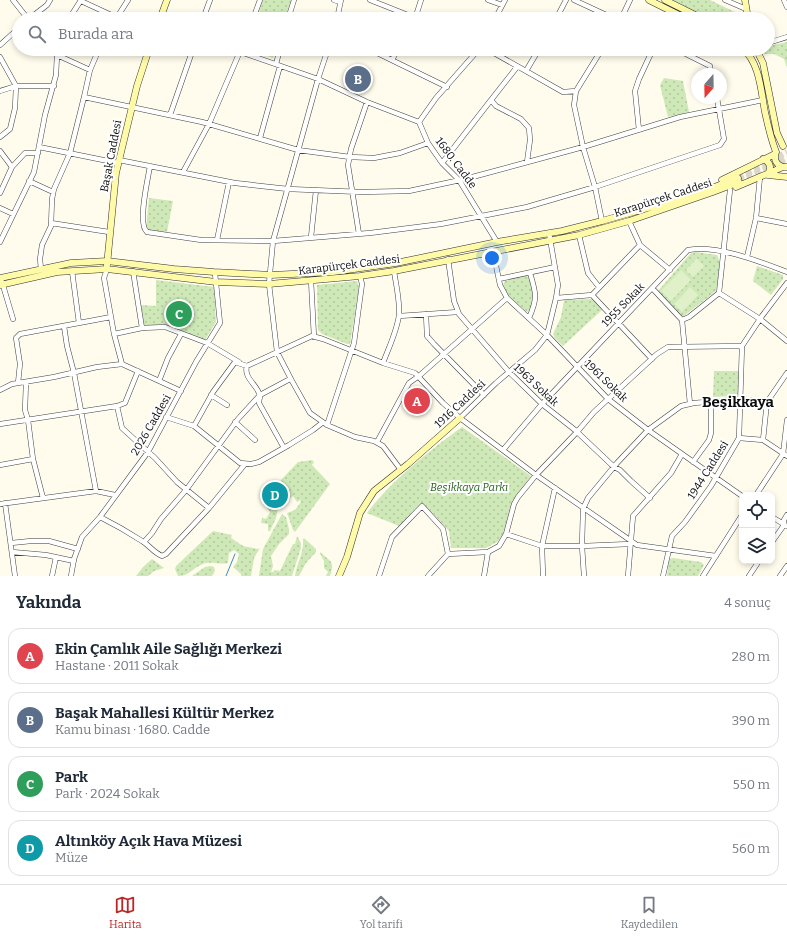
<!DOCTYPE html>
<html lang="tr">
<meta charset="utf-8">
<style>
:root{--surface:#fff;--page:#f2f2f3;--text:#1f2937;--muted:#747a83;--line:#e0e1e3;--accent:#bc2625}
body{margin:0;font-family:Bitter,serif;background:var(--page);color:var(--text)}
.controls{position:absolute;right:12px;bottom:12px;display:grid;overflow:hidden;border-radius:8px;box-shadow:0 2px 6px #0003}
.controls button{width:36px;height:36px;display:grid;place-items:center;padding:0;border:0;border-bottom:1px solid var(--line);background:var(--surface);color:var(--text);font:20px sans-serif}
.compass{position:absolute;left:691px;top:68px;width:36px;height:36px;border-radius:50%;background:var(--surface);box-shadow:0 2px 6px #0003;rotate:200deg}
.you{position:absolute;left:492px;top:258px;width:14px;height:14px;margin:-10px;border:3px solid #fff;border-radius:50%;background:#1a73e8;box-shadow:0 0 0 6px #1a73e833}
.badge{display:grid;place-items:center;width:26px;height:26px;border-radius:50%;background:var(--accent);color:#fff;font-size:13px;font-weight:700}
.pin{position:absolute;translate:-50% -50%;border:2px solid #fff;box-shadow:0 1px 4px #0006}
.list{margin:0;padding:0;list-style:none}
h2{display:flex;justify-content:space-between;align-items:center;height:52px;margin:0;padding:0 16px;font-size:17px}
h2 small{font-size:13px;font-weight:400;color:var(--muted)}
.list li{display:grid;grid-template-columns:26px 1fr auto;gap:12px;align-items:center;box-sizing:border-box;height:56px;margin:0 8px 8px;padding:0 8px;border:1px solid var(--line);border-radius:12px}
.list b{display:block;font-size:15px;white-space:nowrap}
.list p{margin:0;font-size:13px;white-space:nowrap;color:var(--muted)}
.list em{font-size:13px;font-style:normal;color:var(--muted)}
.icon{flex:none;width:22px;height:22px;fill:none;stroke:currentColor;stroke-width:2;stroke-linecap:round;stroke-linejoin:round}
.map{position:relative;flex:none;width:787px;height:576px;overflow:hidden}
.search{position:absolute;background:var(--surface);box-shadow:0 2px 6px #0003;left:12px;right:12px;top:12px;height:44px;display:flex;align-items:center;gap:10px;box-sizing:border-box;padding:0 14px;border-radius:22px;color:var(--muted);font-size:15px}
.sheet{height:308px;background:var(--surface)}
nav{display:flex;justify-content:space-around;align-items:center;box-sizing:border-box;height:56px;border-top:1px solid var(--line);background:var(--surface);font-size:11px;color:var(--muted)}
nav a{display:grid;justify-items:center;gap:2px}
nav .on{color:var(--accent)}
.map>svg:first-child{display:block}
</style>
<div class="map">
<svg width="787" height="576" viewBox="0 0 787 576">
<defs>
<pattern id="grass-dots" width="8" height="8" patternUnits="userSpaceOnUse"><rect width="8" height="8" fill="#cee9b7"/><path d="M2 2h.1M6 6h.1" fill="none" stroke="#b0c79c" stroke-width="1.8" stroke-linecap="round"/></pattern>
</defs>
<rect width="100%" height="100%" fill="#fffced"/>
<path fill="url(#grass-dots)" d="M 263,0 L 291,0 L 285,19 L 257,19 Z
M 672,0 L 710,0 L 739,14 L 740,19 L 711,19 Z
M 787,42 L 787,67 L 784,59 L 774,54 L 764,54 L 764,49 L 768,49 L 768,46 Z
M 247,49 L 276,49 L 273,58 Z
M 664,78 L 683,81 L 689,112 L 668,117 L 660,85 Z
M 149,198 L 173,201 L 167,232 L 147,230 L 146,227 Z
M 695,252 L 717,255 C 722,262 718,282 716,291 L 684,316 L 681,316 L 658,291 L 690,254 Z
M 757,266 L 783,275 L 783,279 L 771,295 L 753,281 Z
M 527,276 C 536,284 533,300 530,310 L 527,312 L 509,297 L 503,285 L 505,281 Z
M 156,280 L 214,287 L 216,322 L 205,340 L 164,324 L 146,326 L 144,324 L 141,305 L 156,306 Z
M 357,281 L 359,287 L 350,344 L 347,344 L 322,334 L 318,330 L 317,285 Z
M 593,299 L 603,309 L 563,346 L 555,338 L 553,334 L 561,317 L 564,300 Z
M 714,371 L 739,371 L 738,394 L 735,396 L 713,397 Z
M 462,427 L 531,476 L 513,500 L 503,534 L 497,542 L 486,548 L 451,548 L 449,531 L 428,508 L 420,503 L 399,526 L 367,513 C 391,481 430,450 462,427 Z
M 312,460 L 314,462 L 312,465 L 330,484 L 295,532 L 293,530 L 287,513 L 295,510 L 301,502 L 300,500 L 297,502 L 293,496 L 282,503 L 279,495 L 278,487 L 281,480 L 298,462 Z
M 275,503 C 281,512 274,522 270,531 L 268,531 L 268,524 L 261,523 L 262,518 L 266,519 L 270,512 L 267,508 Z
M 282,514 L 286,517 L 289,529 L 289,534 L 279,544 L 271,556 L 273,566 L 271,572 L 273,572 L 275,570 L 280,571 L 293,544 L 295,544 L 297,536 L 301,543 L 301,548 L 292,576 L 259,576 L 263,549 Z
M 213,531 L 232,535 L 231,538 L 243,546 L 258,549 L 260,548 L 254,558 L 251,576 L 241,576 L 241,574 L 233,567 L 237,562 L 239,554 L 234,550 L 229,553 L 228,563 C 220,565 211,561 203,564 C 192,568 190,576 178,576 L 175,569 L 176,566 Z
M 304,538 L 316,549 L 316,552 L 306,563 L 299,576 L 295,576 C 297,562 304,554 303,539 Z
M 320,552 C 331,562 335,561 330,576 L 326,576 L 328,572 L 324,568 L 324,561 L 320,554 Z
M 673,558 L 701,562 L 704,565 L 698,576 L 667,576 L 669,559 Z
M 152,559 L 164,568 L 154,571 L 148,576 L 136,576 L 143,567 Z
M 211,566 L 214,567 L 215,571 L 212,576 L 192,576 L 205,567 Z"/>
<path fill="#e0f0c8" d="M 697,258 L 704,266 L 693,277 L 686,270 Z
M 681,270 L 691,280 L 671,301 L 661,291 Z
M 690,287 L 698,295 L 682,312 L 674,304 Z"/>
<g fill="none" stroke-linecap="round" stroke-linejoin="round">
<path stroke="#398acd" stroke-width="1" d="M 226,576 L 235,554"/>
<path stroke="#dbd8cb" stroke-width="6" stroke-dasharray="6 3" stroke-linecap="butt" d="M 738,178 L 787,152
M 739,182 L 787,158"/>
<defs>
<path id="street" d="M 13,0 L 28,19
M 334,0 L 340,2
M 370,0 L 418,19
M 488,0 L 502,5
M 574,0 L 615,19
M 725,0 L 746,9
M 784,0 L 787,7
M 81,1 L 120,19
M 29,19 L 47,5 L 50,0
M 69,19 L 81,0
M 116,19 L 128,0
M 203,19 L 210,0
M 253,19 L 260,0
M 288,19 L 294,0
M 337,19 L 341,0
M 415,19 L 421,0
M 495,19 L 505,0
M 556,19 L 566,0
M 621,19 L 630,0
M 768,43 L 787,37
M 0,45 L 19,28
M 53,49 L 57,55 L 90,70
M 232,49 L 318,79 L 367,102 L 419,122 L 428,143 L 442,163 L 459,180 L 497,242
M 328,49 L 318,79 L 273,241 L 269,284 L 277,352 L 292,381 L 310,413 L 327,425 L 355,437 L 374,441 L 383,446 L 401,470
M 369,49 L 447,87
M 487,49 L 563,92 L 576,91 L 602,49
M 676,49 L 710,66 L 711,74
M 0,57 L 16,86 L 15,108 L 10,129 L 0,137
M 392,60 L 398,49
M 276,64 L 280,49
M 517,67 L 491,100 L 496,106 L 521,119 L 529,128 L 530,140 L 527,162
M 526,71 L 539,49
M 0,91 L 16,86 L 54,86
M 576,91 L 574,105 L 583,147 L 595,187 L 602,221
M 84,97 L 90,70 L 99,49
M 170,115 L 193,49
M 419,122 L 436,98 L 479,49
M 639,130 L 635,91 L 639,79 L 653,49
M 260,138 L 280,66
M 39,147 L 118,163
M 0,151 L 12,167
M 119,160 L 235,183 L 288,189 L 361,192 L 409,191 L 465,179 L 583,147 L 680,117 L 763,100
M 442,163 L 491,100
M 150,166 C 148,179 137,224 147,232 L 201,240 L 273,241 L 370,233 L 441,224 L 527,207 L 595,187 L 720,145 L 724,139 L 717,98
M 183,172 L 209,124 L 241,49
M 29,181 L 53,192
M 0,193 L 12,167 L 25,153 L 38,153
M 0,208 L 13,214
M 756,218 L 787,224
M 629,221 L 640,245 L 670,270
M 51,223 L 109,232
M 359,234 L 348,165 L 351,149 L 367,102
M 579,235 L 588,273 L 599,287
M 311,237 L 316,190
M 217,240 L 229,182
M 0,242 L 34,172 L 45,115 L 56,75 L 57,55
M 493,251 L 500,285 L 507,298 L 547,335 L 608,399 L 648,430 L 742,496
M 747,257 L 756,218 L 760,177
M 448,259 L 454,301 L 459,314 L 509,372 L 542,404 L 575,430 L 614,467 L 620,470 L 631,481 L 650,498
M 41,269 L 40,259 L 42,245 L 51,226 L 52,199 L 54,189 L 70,153 L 84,97 L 202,122 L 298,150 L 350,157 L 374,158 L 400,153 L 428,143
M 107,269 L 104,278 L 114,334 L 122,364
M 72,271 L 79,323
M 133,271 L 142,328
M 499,279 L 555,267
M 311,280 L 314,337
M 2,282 L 13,319
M 652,288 L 682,320 L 690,404
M 719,293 L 760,319 L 787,341
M 592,295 L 652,359
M 592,295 L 640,245
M 556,298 L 592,295
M 426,314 L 427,336 L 434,344 L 484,395
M 399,316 L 458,312
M 529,318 C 538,298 536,293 530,273
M 682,320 L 689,317 L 719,293 L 730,190
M 64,326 L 67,346 L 74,373 L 96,491
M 114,334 L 142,328 L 165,327 L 207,343 L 239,362
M 383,363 C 389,347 397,331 399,315 C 400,300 396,285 394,271
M 247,366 C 243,378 258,385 260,396 C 260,398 259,400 259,403 L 284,448
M 159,381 L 168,358 L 181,334
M 26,382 L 25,410 L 28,420 L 33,459 L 43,498
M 18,383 L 20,364 L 16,338 L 20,334 L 111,317
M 0,390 L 12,384 L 54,377 L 97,367 L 122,364 L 181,391
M 211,395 L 227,405
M 117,406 L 122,428 L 155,458 L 177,482 L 209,508
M 166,417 L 194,426 L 240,463 L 251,464 L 259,462 L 289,445 L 313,430 L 322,423
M 460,418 L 496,383 L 535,350 L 547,335 L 556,298 L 558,285 L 549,233
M 235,422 L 255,440
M 0,424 L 117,406 L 125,403 L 138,371
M 327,425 L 354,343 L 362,284 L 360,276
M 194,426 L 213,392 L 235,362 L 247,366 L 312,336 L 323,339 L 383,363 L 415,373 L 443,403 L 460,418 L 536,475 L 637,545 L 716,556
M 739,438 L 763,440 L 787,456
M 763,440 L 767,402 L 787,373
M 377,442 L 409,383 L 419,376 L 507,298
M 503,450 L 542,404 L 688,250 C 719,245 758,261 787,272
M 693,462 L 709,440 L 711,433 L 711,401
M 0,465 L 33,459
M 756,495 L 783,454 L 787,420
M 5,503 L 15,576
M 0,504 L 96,491 L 115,495
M 100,517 C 114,524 128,532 142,541 C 149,545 153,552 162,556 L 166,554 L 209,508 L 245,464
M 772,517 L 787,526
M 506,534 L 542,546 L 582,546 L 630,544
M 144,542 L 152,533 L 161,519 L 186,490 L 238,419 L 260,395 L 290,379
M 772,542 L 784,525 L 784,520 L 787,515
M 11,543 L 31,541 L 49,541 L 78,549
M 12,552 L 46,555 L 74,561
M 52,576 L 56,557
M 71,576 L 74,559 L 82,537 L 100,517 L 148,452 L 196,362 L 220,323 L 215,273
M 379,576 L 392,537 L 422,506 L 443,529 L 448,554
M 428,576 L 448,554 L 488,552 L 499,546 L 506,534 L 514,504 L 518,497 L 536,475 L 577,432 L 594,412 L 657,354 L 668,347 L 742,346
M 484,576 L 488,552
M 543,576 L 542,546 L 555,488
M 584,576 L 582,546 L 583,509 L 588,498 L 617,463 L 648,430 L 681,406 L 694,403 L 741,399 L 767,402
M 628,576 L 633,516 L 671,473 L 682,454
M 663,576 L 672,536 L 685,522 L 711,486 L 739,438 L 742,346 L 762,316 L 787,283
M 703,576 L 742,515
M 749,576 L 759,561
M 780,576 L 787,566"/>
<path id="secondary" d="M 649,0 L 687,19
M 665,0 L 703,19
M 745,0 L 748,19
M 160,19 L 167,0
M 743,49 C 760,63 761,92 765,112 C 768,126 771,139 776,152
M 756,49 L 763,63 L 777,133 L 783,146
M 776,152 C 773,160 777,167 786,167
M 763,159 C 770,162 772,167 768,174
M 768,175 L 787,177
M 722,180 L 775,154
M 736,187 L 783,167
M 107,265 L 116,173 L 137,86 L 149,49
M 0,278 L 71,263 L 107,261 L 174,269 L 214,272 L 271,275 L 333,272 L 396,263 L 497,242 L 562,231 L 602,221 L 672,201 L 709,189 L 738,178
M 0,285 L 57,272 L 107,269 L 216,282 L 269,284 L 360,276 L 394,271 L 579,235 L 629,221 L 713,192 L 739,182
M 339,576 L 347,557 L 360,513 L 374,491 L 408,464 L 460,418"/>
</defs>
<use href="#street" stroke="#404040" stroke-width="5.5"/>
<use href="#secondary" stroke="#2f2f2f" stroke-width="7"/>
<use href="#street" stroke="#fff" stroke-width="4.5"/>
<use href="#secondary" stroke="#fffaa8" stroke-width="6"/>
</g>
<g text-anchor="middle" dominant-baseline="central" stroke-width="4" stroke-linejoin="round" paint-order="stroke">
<g font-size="11" fill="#0d0d0d" stroke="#fff">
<text transform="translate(111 156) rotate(-79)">Başak Caddesi</text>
<text transform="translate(456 163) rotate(53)">1680. Cadde</text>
<text transform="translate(663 198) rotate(-18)">Karapürçek Caddesi</text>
<text transform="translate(349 265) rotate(-7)">Karapürçek Caddesi</text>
<text transform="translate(623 305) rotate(-46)">1955 Sokak</text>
<text transform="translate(606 381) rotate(44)">1961 Sokak</text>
<text transform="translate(536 385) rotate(43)">1963 Sokak</text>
<text transform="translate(460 404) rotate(-43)">1916 Caddesi</text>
<text transform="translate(151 425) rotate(-60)">2026 Caddesi</text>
<text transform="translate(708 470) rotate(-58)">1944 Caddesi</text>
</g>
<g font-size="11" font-style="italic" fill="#28641d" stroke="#fff">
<text x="469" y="487">Beşikkaya Parkı</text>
</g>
<g font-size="15" font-weight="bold" fill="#0d0d0d" stroke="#fff">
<text x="738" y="402">Beşikkaya</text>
</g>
</g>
</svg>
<div class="controls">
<button><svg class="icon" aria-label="locate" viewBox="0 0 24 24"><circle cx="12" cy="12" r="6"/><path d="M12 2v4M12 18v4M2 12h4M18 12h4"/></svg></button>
<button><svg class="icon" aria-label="layers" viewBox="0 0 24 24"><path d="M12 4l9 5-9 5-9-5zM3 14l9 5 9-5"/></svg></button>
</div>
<svg class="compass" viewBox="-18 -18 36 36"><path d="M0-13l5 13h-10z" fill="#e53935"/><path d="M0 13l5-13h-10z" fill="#747a83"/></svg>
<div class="you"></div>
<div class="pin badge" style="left:417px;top:401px;background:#e0444e">A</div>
<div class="pin badge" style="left:358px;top:79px;background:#5c6f8a">B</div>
<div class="pin badge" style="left:179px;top:314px;background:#2e9e5b">C</div>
<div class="pin badge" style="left:275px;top:495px;background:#0f9aa8">D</div>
<div class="search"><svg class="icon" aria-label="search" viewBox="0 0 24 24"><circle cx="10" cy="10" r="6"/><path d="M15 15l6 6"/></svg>Burada ara</div>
</div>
<section class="sheet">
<h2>Yakında<small>4 sonuç</small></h2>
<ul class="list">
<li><span class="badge" style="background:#e0444e">A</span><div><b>Ekin Çamlık Aile Sağlığı Merkezi</b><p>Hastane · 2011 Sokak</p></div><em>280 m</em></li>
<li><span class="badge" style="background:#5c6f8a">B</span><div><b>Başak Mahallesi Kültür Merkez</b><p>Kamu binası · 1680. Cadde</p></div><em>390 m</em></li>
<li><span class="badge" style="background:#2e9e5b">C</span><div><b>Park</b><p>Park · 2024 Sokak</p></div><em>550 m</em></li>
<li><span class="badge" style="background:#0f9aa8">D</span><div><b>Altınköy Açık Hava Müzesi</b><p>Müze</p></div><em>560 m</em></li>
</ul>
</section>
<nav>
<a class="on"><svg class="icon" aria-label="map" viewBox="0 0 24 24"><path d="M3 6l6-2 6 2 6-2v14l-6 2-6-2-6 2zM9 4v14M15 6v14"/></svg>Harita</a>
<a><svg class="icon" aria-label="directions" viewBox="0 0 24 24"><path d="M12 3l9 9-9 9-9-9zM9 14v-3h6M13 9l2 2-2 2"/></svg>Yol tarifi</a>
<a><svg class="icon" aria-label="saved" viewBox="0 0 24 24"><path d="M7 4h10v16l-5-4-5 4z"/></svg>Kaydedilen</a>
</nav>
